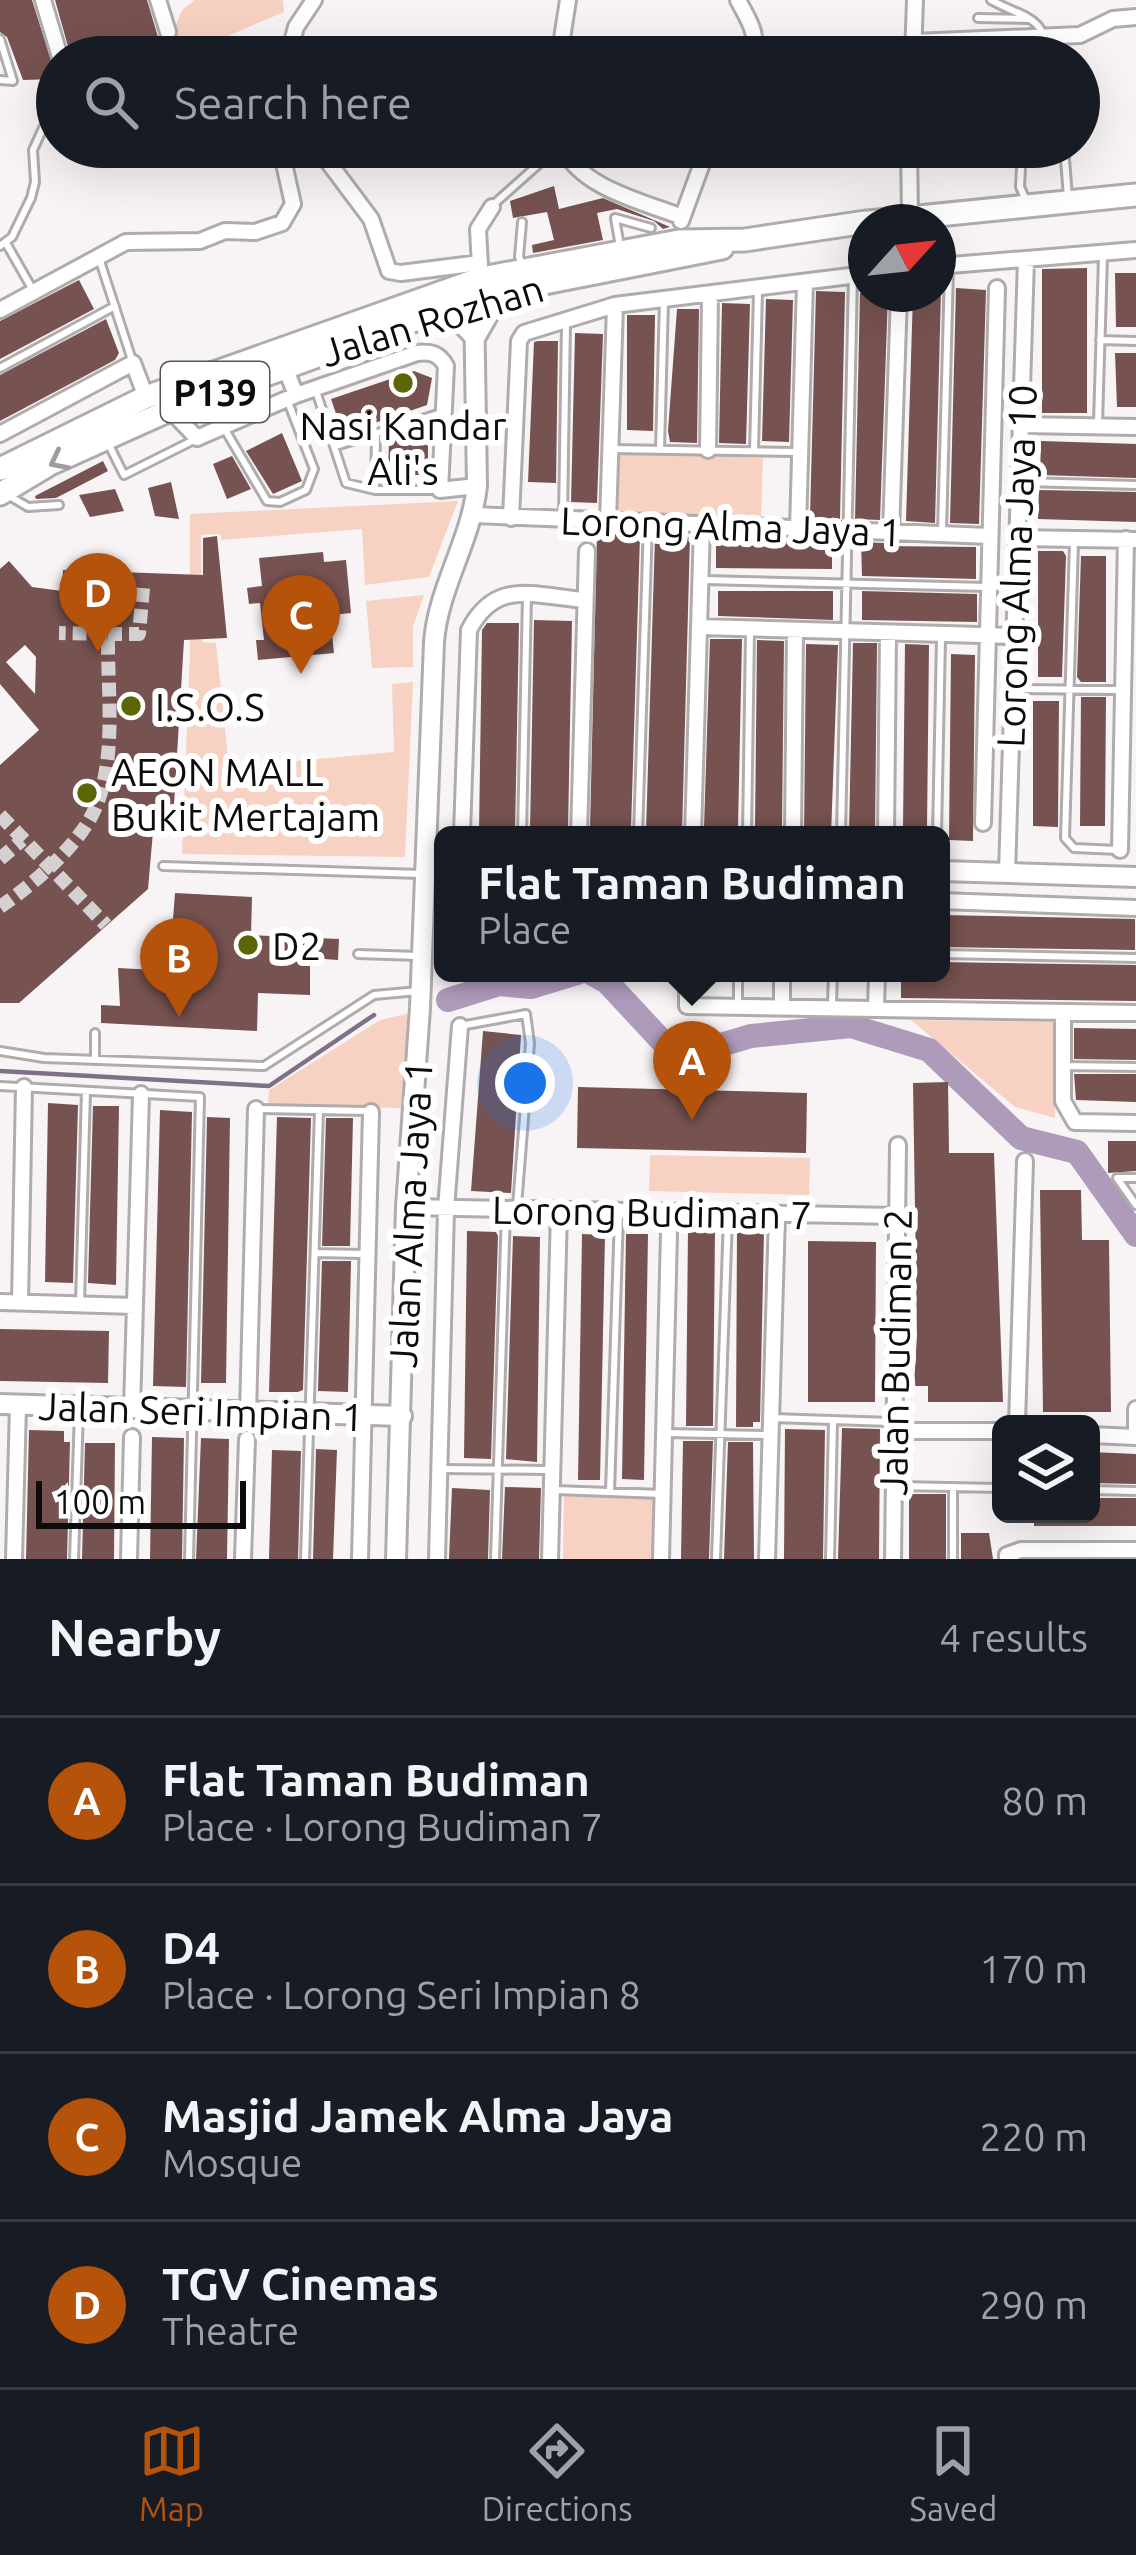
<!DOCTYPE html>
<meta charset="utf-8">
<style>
:root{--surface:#171b24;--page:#242831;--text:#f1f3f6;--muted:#9ea1a6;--line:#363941;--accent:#b45309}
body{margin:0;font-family:Ubuntu,sans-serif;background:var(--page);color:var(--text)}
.controls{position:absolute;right:36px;bottom:36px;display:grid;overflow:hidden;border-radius:18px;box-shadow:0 12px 48px #0002}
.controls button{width:108px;height:108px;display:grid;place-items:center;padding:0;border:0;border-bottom:3px solid var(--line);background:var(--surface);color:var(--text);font:60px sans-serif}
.compass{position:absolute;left:848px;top:204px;width:108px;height:108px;border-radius:50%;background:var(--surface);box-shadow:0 12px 48px #0002;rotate:63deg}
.scale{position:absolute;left:36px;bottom:30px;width:210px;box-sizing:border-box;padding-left:12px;border:6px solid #0d0c0c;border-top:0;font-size:33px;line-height:42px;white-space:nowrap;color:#0d0c0c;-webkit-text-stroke:9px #fff;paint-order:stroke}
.you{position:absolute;left:525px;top:1083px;width:42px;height:42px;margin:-30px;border:9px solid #fff;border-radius:50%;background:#1a73e8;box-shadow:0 0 0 18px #1a73e833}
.badge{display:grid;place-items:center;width:78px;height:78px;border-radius:50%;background:var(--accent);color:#fff;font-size:39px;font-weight:700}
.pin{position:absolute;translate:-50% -99px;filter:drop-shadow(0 3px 6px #0008)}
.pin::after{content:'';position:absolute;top:63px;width:42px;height:36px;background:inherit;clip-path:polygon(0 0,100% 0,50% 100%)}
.popup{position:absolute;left:434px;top:826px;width:516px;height:156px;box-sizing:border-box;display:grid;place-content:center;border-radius:18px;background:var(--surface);filter:drop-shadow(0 3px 9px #0005);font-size:39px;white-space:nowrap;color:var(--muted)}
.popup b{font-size:45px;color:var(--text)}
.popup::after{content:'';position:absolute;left:50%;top:100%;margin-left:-24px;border:24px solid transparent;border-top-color:var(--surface)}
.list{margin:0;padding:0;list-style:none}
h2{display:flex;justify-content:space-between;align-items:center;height:156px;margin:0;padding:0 48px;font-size:51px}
h2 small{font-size:39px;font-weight:400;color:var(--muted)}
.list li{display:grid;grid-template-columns:78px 1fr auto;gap:36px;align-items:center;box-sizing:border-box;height:168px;padding:0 48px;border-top:3px solid var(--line)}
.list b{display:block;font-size:45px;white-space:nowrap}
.list p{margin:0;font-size:39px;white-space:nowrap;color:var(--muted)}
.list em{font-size:39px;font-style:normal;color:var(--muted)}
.icon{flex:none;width:66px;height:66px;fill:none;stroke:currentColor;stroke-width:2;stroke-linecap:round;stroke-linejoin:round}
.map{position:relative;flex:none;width:1136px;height:1559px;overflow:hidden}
.search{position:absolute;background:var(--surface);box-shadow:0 12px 48px #0002;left:36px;right:36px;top:36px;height:132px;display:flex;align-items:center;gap:30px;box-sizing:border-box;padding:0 42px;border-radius:66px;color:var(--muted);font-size:45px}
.sheet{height:828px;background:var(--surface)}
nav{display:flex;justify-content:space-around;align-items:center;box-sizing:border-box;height:168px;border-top:3px solid var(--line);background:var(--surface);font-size:33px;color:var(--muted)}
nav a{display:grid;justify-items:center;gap:6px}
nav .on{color:var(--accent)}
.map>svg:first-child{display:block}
</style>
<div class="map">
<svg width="1136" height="1559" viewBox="0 0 1136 1559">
<rect width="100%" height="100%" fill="#f8f4f5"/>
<path fill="#f7d2c2" d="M 195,0 L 283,0 L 284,12 L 179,57 L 163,57 L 182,10 Z
M 617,453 L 763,458 L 761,518 L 615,513 Z
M 458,501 L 429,577 L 365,585 L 362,529 L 222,540 L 220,534 L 201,535 L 202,642 L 216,643 L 229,767 L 394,752 L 392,684 L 413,682 L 405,857 L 182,854 L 190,650 L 190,514 Z
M 424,595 L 413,627 L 413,667 L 372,668 L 366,601 Z
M 410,1013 L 401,1108 L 268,1105 L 269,1090 L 380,1020 Z
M 911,1020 L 1055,1022 L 1055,1118 L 1015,1107 Z
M 650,1155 L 810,1158 L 809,1195 L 649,1191 Z
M 564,1496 L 655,1498 L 653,1559 L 563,1559 Z"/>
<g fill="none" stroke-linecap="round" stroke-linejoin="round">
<path stroke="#7e7086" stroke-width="4.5" d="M 0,1071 L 269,1086 L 374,1015"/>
<path stroke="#ae9bba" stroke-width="24" d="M 591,973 L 607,982 L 674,1054 L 687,1055 L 751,1036 L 851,1026 L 929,1050 L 1021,1138 L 1077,1152 L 1136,1235
M 448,1000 L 499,984 L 531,987 L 577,973"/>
</g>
<path fill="#765250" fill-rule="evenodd" d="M 0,0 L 32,0 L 57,79 L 23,80 L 7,37 L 0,32 Z
M 55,0 L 147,0 L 158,37 L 112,54 L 113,57 L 71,57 Z
M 554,186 L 559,209 L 603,198 L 670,227 L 663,229 L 654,221 L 617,209 L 597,213 L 603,240 L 533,253 L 532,245 L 554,240 L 547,212 L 513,218 L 510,201 Z
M 1087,268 L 1087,413 L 1042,413 L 1042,269 Z
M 1115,273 L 1136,273 L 1136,327 L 1116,327 Z
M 79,280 L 94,309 L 0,359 L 0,321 Z
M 956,288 L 986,290 L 979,524 L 950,523 Z
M 938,290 L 941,290 L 935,523 L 906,521 L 913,294 L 938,294 Z
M 816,291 L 845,292 L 840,519 L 810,517 Z
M 860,293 L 888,294 L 880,520 L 855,519 Z
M 766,299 L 793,300 L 789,442 L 762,441 Z
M 722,303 L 750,304 L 746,444 L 719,443 Z
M 677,309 L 699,309 L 697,443 L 670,442 L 668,431 Z
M 627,315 L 655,315 L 653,431 L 627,430 Z
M 106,319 L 119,353 L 115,360 L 0,421 L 0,375 Z
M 575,333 L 603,334 L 597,503 L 571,502 Z
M 538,341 L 558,341 L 556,483 L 528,482 L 534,342 Z
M 1115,353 L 1136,353 L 1136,407 L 1117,407 Z
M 414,371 L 432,378 L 427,405 L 343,434 L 331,399 Z
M 428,427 L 428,475 L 388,475 L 389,441 Z
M 282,433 L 302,481 L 273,494 L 246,451 Z
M 1041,441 L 1136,444 L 1136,478 L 1040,475 Z
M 232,456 L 251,489 L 227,499 L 213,464 Z
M 103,461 L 108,471 L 56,498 L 36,499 L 35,496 Z
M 171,482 L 179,519 L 155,516 L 148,488 Z
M 115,489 L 124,511 L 90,517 L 79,495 Z
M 1039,490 L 1136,492 L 1136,522 L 1038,519 Z
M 597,532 L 640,536 L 631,829 L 590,828 Z
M 217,536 L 227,638 L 184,640 L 173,821 L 154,820 L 148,889 L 19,1003 L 0,1003 L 0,765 L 39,730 L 0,684 L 0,569 L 9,561 L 32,587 L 62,591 L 63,570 L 203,575 L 203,538 ZM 25,645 L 36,657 L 35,694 L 6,662 Z
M 655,536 L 690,537 L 682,833 L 646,832 Z
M 716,540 L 832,541 L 832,569 L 716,568 Z
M 861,542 L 884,543 L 884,546 L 976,547 L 976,579 L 862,576 Z
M 1038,551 L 1063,551 L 1066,556 L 1062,677 L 1038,677 Z
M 323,552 L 324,562 L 346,560 L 351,613 L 330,615 L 334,653 L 258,660 L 256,640 L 264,640 L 260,603 L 249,604 L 247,588 L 262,586 L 259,558 Z
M 1081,556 L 1106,556 L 1106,682 L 1081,682 L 1077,677 Z
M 718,591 L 833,591 L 833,620 L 718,616 Z
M 862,591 L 977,594 L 977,622 L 862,620 Z
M 534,620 L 572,621 L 568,831 L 530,830 Z
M 487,623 L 519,623 L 515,834 L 479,833 L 482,630 Z
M 710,639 L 742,639 L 738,828 L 704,827 Z
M 757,640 L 784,641 L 782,829 L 755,828 Z
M 853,643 L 877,643 L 875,834 L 849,833 Z
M 806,644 L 838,645 L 831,835 L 804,835 Z
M 905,644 L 929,645 L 927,828 L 903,828 Z
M 951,654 L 975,655 L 973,841 L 949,840 Z
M 1081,697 L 1106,697 L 1105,826 L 1080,826 Z
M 1033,701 L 1059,701 L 1058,827 L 1033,826 Z
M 175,893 L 252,897 L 251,935 L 339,939 L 338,960 L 310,958 L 310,995 L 258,993 L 257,1031 L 101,1023 L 101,1005 L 120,1006 L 118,968 L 154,970 L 158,931 L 172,932 Z
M 941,915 L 1135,919 L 1135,950 L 941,947 Z
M 941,962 L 1136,965 L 1136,1001 L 901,998 L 901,973 L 941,973 Z
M 1074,1028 L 1136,1029 L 1136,1060 L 1074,1059 Z
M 483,1031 L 521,1035 L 511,1193 L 471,1191 Z
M 1074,1074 L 1136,1074 L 1136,1102 L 1076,1100 Z
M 948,1082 L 949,1153 L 994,1153 L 1003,1402 L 928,1402 L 928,1386 L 914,1386 L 917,1335 L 913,1083 Z
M 578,1087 L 807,1093 L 806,1153 L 577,1148 Z
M 48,1103 L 78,1105 L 73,1283 L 45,1282 Z
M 93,1106 L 119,1106 L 116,1285 L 88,1283 Z
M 160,1110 L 192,1112 L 186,1387 L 153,1386 Z
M 207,1117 L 230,1118 L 226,1383 L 201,1383 Z
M 277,1117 L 311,1118 L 303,1390 L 298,1392 L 269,1392 Z
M 326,1118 L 353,1118 L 350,1246 L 322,1246 Z
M 1108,1141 L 1136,1141 L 1136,1171 L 1108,1173 Z
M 1040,1190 L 1081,1190 L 1082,1240 L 1109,1240 L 1111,1412 L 1043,1412 Z
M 688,1229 L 715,1230 L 713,1426 L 686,1426 Z
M 737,1230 L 764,1230 L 760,1422 L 753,1422 L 753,1427 L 736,1427 Z
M 467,1231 L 496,1232 L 498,1236 L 491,1459 L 464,1458 Z
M 582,1234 L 605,1235 L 600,1480 L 578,1480 Z
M 626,1234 L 648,1234 L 644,1480 L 622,1479 Z
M 513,1236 L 540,1237 L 537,1462 L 506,1459 Z
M 808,1241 L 876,1242 L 875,1402 L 808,1402 Z
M 322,1261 L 351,1261 L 348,1392 L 318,1391 Z
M 0,1329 L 109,1331 L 108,1383 L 0,1381 Z
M 842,1428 L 880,1429 L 879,1559 L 838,1559 Z
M 785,1429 L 825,1430 L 823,1559 L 784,1559 Z
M 29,1430 L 64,1431 L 64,1442 L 70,1442 L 67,1559 L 26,1559 Z
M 152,1437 L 184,1438 L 182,1559 L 150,1559 Z
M 201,1438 L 229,1439 L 227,1559 L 196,1559 Z
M 683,1441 L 713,1441 L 709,1559 L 681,1559 Z
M 728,1442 L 753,1442 L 754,1559 L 724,1559 Z
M 85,1443 L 115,1443 L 114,1559 L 82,1559 Z
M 316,1449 L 337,1450 L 333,1559 L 313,1559 Z
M 272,1450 L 301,1451 L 298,1559 L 269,1559 Z
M 1091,1452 L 1136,1454 L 1136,1484 L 1091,1483 Z
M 505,1487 L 541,1488 L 539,1559 L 502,1559 Z
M 452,1488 L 490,1490 L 488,1559 L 449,1559 Z
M 909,1494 L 946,1494 L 946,1559 L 909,1559 Z
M 1091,1498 L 1136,1498 L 1136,1526 L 1034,1526 L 1034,1514 L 1091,1514 Z
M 961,1533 L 989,1533 L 993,1559 L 961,1559 Z"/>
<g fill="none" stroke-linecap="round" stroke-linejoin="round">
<path stroke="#d5d1d2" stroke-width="14" stroke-dasharray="14 7" stroke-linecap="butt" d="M 108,634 L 139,634 L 143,588
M 0,815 L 106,925
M 0,859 L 22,840
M 0,907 C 31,886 76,848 93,813 C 118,762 107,690 108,634 L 59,633"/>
<defs>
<path id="lane" d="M 991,0 C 1022,18 1044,13 1049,57
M 978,18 L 1030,19
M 0,39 L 13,81 L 0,80
M 1007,40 L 1015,57
M 149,57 L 160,52 L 167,35
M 1022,147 L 1020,187 L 1027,202
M 1064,147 L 1068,197
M 494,204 L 558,147
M 522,222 L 519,257 L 523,266
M 6,243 L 34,292
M 0,246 L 12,237 L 31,198 L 35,182 L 33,150 L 44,126
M 620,247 L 615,218 L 651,228
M 99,258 L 132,360
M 1100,340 L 1136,341
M 0,368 L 115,306
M 316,391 L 346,483 L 375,490 L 439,490
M 1098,423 L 1103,256
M 224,428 L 267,501 L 280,502 L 306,490 L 314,469 L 288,402
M 107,441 L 124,475 L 196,439
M 336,446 L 441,413
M 611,449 L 796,452
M 660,450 L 664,300
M 754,451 L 758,291
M 1023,482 L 1136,485
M 375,490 L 376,434
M 6,494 L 28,507 L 59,505
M 563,519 L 566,322
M 942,532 L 949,269
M 1074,542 L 1065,838 L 1074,848 L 1118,850
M 704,580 L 987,587
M 1013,689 L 1120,690
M 522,835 L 527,595
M 638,835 L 648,523
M 747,835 L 750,632
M 841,835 L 853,275
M 937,835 L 941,638
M 163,866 L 421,874
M 358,954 L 418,956
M 941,954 L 1136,958
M 738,1005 L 738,973
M 832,1005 L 833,973
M 460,1026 L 526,1014 L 530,1043 L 517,1206
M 95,1033 L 95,1060
M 0,1051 L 44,1058 L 264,1066 L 374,995 L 418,991
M 1062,1066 L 1136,1067
M 0,1086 L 200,1097 L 189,1559
M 260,1109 L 367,1111
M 1136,1178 L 1117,1178 L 1136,1205
M 315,1253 L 364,1254
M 80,1303 L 86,1091
M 772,1418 L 891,1422
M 666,1433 L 767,1435
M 442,1469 L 548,1470
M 897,1486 L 1001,1488
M 555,1490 L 662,1494
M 1091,1490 L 1136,1491
M 610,1492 L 619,1215
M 74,1559 L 79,1411
M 305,1559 L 319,1110
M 495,1559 L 506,1210
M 716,1559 L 728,1217
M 830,1559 L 833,1421
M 953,1559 L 953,1487"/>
<path id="street" d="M 43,0 L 60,57
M 158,0 L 168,32
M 738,0 C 748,20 761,35 750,57
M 914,42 L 1080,35 L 1113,19 L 1136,17
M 288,57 L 296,27 L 314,0
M 555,57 L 561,45 L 568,0
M 913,57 L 915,0
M 317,147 L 371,219 L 389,271 L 401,273 L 480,263
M 563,147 C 580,188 644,202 682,217
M 909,147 L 910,217
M 681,221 L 708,147
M 938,266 L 1136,250
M 480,267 L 478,229 L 492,207
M 0,310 L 126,242 L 200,241 L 225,231 L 255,232 L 282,223 L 293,204 L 281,150 L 286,147
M 296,395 L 417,353 C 431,351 439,354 446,366 L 440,490 L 477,486
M 170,410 L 197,438 L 296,395 L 285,367
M 1021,425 L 1136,427
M 0,434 L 133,363 L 146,397
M 708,450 L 710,296
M 474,515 L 989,536
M 511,518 L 519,341 L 524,333 L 615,305 L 866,274
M 608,522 L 615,305
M 798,529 L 805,282
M 891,533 L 899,294
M 1017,538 L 1136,540
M 699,627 L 1015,636
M 983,823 L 997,288
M 462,833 L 469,630 C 496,578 534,596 585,600
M 579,835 L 587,551
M 693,835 L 702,525
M 793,835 L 795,630
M 886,835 L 888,633
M 1120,850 L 1126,539
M 1007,873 L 1026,259
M 941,901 L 1136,908
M 687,973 L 687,1006 L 1136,1013
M 782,1008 L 782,973
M 876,1009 L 877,973
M 1063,1012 L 1063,1101 L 1075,1122 L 1136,1123
M 406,1207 L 897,1216
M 0,1302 L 135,1306
M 20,1303 L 24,1087
M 132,1409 L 141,1094
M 248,1413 L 256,1109
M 1017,1424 L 1025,1161
M 895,1431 L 1001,1431
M 1091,1435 L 1136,1437
M 1136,1437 L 1136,1409
M 14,1559 L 18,1405
M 129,1559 L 132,1437
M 243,1559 L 247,1439
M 360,1559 L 371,1112
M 437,1559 L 446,1209 L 460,1026
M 550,1559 L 559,1211
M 661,1559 L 669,1232
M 767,1559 L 777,1214
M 893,1559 L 898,1145
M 1007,1559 L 1007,1555 L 1021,1550 L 1136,1550"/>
<path id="secondary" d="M 941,871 L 1136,877
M 0,1404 L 402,1416
M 396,1559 L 406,1207 L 420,1008 L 434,642 C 438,588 471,541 477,486 L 474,301"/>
<path id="primary" d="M 869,222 L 1136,195
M 440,311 L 454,314 L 475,335 L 491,307 L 508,294
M 0,469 L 146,397 L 482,278 L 679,241 L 745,240 L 866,222
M 0,494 L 50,464 L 170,410 L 440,311 L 519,288 L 722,248"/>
</defs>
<use href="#lane" stroke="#b0abac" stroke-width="12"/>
<use href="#street" stroke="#b0abac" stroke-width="20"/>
<use href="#secondary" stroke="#b0abac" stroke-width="24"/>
<use href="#primary" stroke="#b0abac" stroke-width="27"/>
<use href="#lane" stroke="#fff" stroke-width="6"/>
<use href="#street" stroke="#fff" stroke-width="14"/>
<use href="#secondary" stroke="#fff" stroke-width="18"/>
<use href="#primary" stroke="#fff" stroke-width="21"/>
</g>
<defs><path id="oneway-chevron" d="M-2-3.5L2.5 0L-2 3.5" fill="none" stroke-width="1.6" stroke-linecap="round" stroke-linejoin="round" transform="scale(3)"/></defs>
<use stroke="#9e9e9e" href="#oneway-chevron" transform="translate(58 461) rotate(153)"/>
<g fill="#5d6607" stroke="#fff" stroke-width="4.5">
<circle cx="403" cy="383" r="12"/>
<circle cx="131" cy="706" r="12"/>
<circle cx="87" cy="793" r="12"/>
<circle cx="248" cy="945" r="12"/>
</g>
<g text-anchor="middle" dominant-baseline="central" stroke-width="12" stroke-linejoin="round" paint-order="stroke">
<rect fill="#fff" stroke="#565555" stroke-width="3" x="161" y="362" width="108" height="60" rx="9"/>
<g font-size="36" font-weight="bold" fill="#0d0c0c">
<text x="215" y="392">P139</text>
</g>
<g font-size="39" fill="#0d0c0c" stroke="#fff">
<text transform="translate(432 320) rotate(-17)">Jalan Rozhan</text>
<text transform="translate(731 526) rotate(2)">Lorong Alma Jaya 1</text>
<text transform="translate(1016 566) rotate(-88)">Lorong Alma Jaya 10</text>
<text transform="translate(652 1212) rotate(1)">Lorong Budiman 7</text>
<text transform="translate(410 1214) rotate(-87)">Jalan Alma Jaya 1</text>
<text transform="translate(895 1352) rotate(-89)">Jalan Budiman 2</text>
<text transform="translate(201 1411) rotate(2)">Jalan Seri Impian 1</text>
</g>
<g font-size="39" fill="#0d0c0c" stroke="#fff" text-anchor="start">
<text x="403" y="425" text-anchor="middle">Nasi Kandar<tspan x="403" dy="45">Ali's</tspan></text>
<text x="155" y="706">I.S.O.S</text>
<text x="111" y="771">AEON MALL<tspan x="111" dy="45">Bukit Mertajam</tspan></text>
<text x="272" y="945">D2</text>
</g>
</g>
</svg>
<div class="controls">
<button><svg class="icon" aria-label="layers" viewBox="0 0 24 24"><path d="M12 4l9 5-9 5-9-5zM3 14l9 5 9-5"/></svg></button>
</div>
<svg class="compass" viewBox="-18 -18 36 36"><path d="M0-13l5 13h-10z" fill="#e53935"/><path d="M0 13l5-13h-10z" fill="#9ea1a6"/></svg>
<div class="scale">100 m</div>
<div class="you"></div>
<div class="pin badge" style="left:692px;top:1120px">A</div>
<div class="popup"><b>Flat Taman Budiman</b>Place</div>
<div class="pin badge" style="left:179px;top:1017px">B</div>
<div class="pin badge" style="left:301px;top:674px">C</div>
<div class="pin badge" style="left:98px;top:652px">D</div>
<div class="search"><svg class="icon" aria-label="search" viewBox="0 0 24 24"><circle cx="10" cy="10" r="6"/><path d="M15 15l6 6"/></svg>Search here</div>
</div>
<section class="sheet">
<h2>Nearby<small>4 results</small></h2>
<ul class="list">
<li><span class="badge">A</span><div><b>Flat Taman Budiman</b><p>Place · Lorong Budiman 7</p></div><em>80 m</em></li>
<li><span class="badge">B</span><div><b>D4</b><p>Place · Lorong Seri Impian 8</p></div><em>170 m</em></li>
<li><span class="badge">C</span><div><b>Masjid Jamek Alma Jaya</b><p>Mosque</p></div><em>220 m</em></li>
<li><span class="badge">D</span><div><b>TGV Cinemas</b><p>Theatre</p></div><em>290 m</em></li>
</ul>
</section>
<nav>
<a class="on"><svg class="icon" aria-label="map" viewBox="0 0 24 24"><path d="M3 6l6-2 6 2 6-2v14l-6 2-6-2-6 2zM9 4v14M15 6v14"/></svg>Map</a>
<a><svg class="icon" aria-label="directions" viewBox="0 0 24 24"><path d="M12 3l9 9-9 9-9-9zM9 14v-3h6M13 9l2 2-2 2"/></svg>Directions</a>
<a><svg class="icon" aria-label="saved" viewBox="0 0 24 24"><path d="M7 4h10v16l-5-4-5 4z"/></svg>Saved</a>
</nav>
